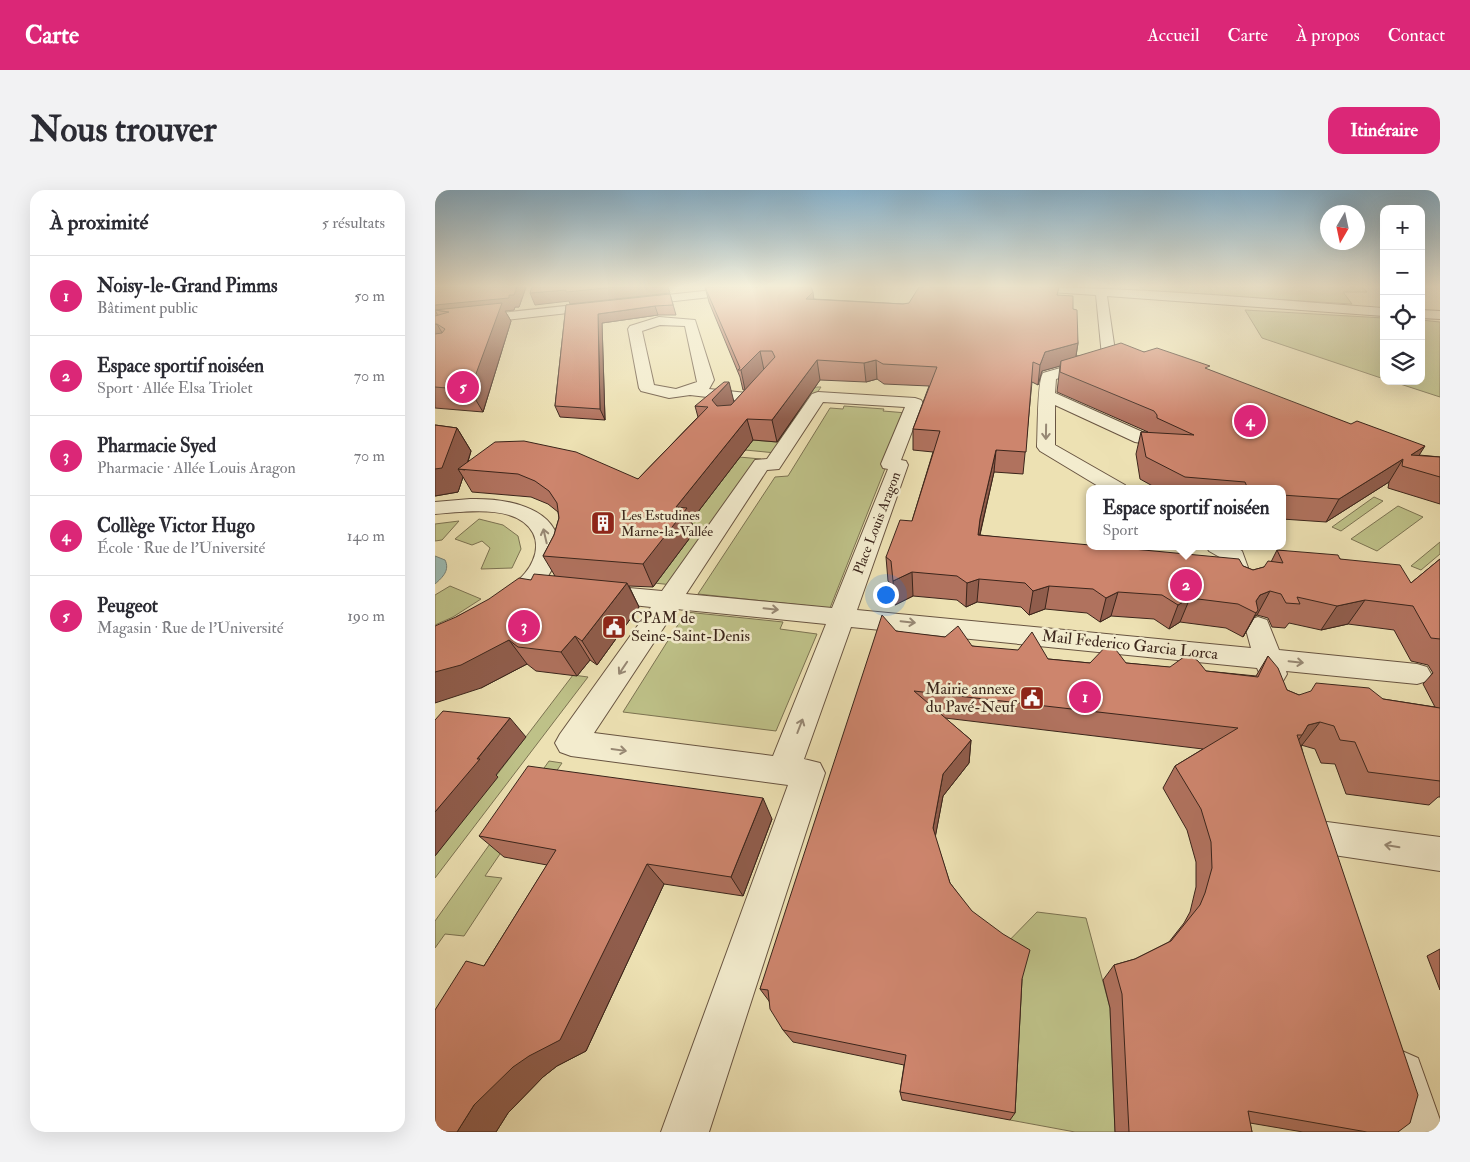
<!DOCTYPE html>
<html lang="fr">
<meta charset="utf-8">
<style>
:root{--surface:#fff;--page:#f2f2f3;--text:#2b2b33;--muted:#7c7c81;--line:#e1e1e2;--accent:#db2777}
body{margin:0;font-family:"IM FELL Double Pica",serif;background:var(--page);color:var(--text)}
.controls{position:absolute;right:15px;top:15px;display:grid;overflow:hidden;border-radius:10px;box-shadow:0 5px 20px #0002}
.controls button{width:45px;height:45px;display:grid;place-items:center;padding:0;border:0;border-bottom:1px solid var(--line);background:var(--surface);color:var(--text);font:25px sans-serif}
.compass{position:absolute;left:885px;top:15px;width:45px;height:45px;border-radius:50%;background:var(--surface);box-shadow:0 5px 20px #0002;rotate:189deg}
.you{position:absolute;left:450px;top:404px;width:18px;height:18px;margin:-12px;border:4px solid #fff;border-radius:50%;background:#1a73e8;box-shadow:0 0 0 8px #1a73e833}
.badge{display:grid;place-items:center;width:32px;height:32px;border-radius:50%;background:var(--accent);color:#fff;font-size:16px;font-weight:700}
.pin{position:absolute;translate:-50% -50%;border:2px solid #fff;box-shadow:0 1px 5px #0006}
.popup{position:absolute;left:651px;top:295px;width:200px;height:65px;box-sizing:border-box;display:grid;place-content:center;border-radius:10px;background:var(--surface);filter:drop-shadow(0 1px 4px #0005);font-size:16px;white-space:nowrap;color:var(--muted)}
.popup b{font-size:19px;color:var(--text)}
.popup::after{content:'';position:absolute;left:50%;top:100%;margin-left:-10px;border:10px solid transparent;border-top-color:var(--surface)}
.list{margin:0;padding:0;list-style:none}
h2{display:flex;justify-content:space-between;align-items:center;height:65px;margin:0;padding:0 20px;font-size:21px}
h2 small{font-size:16px;font-weight:400;color:var(--muted)}
.list li{display:grid;grid-template-columns:32px 1fr auto;gap:15px;align-items:center;box-sizing:border-box;height:80px;padding:0 20px;border-top:1px solid var(--line)}
.list b{display:block;font-size:19px;white-space:nowrap}
.list p{margin:0;font-size:16px;white-space:nowrap;color:var(--muted)}
.list em{font-size:16px;font-style:normal;color:var(--muted)}
.icon{flex:none;width:28px;height:28px;fill:none;stroke:currentColor;stroke-width:2;stroke-linecap:round;stroke-linejoin:round}
.map{position:relative;flex:none;width:1005px;height:942px;overflow:hidden;border-radius:15px}
header{display:flex;align-items:center;gap:30px;box-sizing:border-box;height:70px;padding:0 25px;background:var(--accent);color:#fff}
header strong{font-size:24px}
nav{display:flex;gap:28px;margin-inline-start:auto;font-size:18px}
.intro{display:flex;align-items:center;justify-content:space-between;box-sizing:border-box;height:120px;padding:0 30px}
h1{margin:0;font-size:35px}
.button{padding:12px 22px;border-radius:15px;background:var(--accent);color:#fff;font-size:18px;font-weight:700}
main{display:flex;gap:30px;padding:0 30px}
aside{flex:1;background:var(--surface);border-radius:15px;box-shadow:0 5px 20px #0002}
.map>svg:first-child{display:block}
</style>
<header>
<strong>Carte</strong>
<nav><a>Accueil</a><a>Carte</a><a>À propos</a><a>Contact</a></nav>
</header>
<div class="intro"><h1>Nous trouver</h1><a class="button">Itinéraire</a></div>
<main>
<aside>
<h2>À proximité<small>5 résultats</small></h2>
<ul class="list">
<li><span class="badge">1</span><div><b>Noisy-le-Grand Pimms</b><p>Bâtiment public</p></div><em>50 m</em></li>
<li><span class="badge">2</span><div><b>Espace sportif noiséen</b><p>Sport · Allée Elsa Triolet</p></div><em>70 m</em></li>
<li><span class="badge">3</span><div><b>Pharmacie Syed</b><p>Pharmacie · Allée Louis Aragon</p></div><em>70 m</em></li>
<li><span class="badge">4</span><div><b>Collège Victor Hugo</b><p>École · Rue de l'Université</p></div><em>140 m</em></li>
<li><span class="badge">5</span><div><b>Peugeot</b><p>Magasin · Rue de l'Université</p></div><em>190 m</em></li>
</ul>
</aside>
<div class="map">
<svg width="1005" height="942" viewBox="0 0 1005 942">
<rect width="100%" height="100%" fill="#ede1b3"/>
<filter id="stains"><feTurbulence type="fractalNoise" baseFrequency=".004" numOctaves="4"/><feColorMatrix values="0 0 0 0 .2 0 0 0 0 .09 0 0 0 0 .02 0 0 0 .5 -.17"/></filter>
<radialGradient id="worn" r=".72"><stop offset=".6" stop-color="#630" stop-opacity="0"/><stop offset="1" stop-color="#630" stop-opacity=".3"/></radialGradient>
<path fill="#bec188" stroke="#7c7352" d="M 637,97 L 927,97 L 932,102 L 908,102 L 917,114 Z
M 810,120 L 949,128 L 949,189 L 827,148 Z
M 986,130 L 1005,132 L 1005,207 L 956,191 L 986,191 Z
M 380,197 L 386,197 L 341,263 L 310,260 L 317,250 L 343,252 Z
M 409,216 L 449,219 L 448,221 L 472,223 L 395,418 L 263,404 L 340,287 L 353,286 L 395,218 L 408,219 Z
M 304,267 L 326,269 L 238,395 L 143,385 L 249,340 Z
M 939,307 L 948,311 L 906,341 L 897,337 Z
M 963,316 L 988,327 L 942,361 L 916,349 Z
M 44,329 L 68,335 L 83,346 L 86,359 L 77,378 L 46,379 L 55,358 L 47,351 L 37,355 L 20,349 Z
M 24,331 L 7,350 L 0,351 L 0,334 Z
M 1005,352 L 1005,364 L 986,380 L 976,376 Z
M 15,396 L 46,409 L 18,427 L 0,435 L 0,405 Z
M 251,422 L 348,432 L 345,439 L 382,444 L 341,541 L 188,522 Z
M 138,485 L 153,487 L 0,688 L 0,666 Z
M 114,571 L 127,573 L 50,686 L 67,688 L 29,746 L 10,744 L 0,758 L 0,731 Z
M 602,722 L 651,728 L 675,818 L 680,942 L 640,942 L 575,930 L 582,804 L 564,761 Z"/>
<path fill="#9bbcb5" stroke="#758077" d="M 0,366 L 10,370 C 15,380 8,387 0,394 Z"/>
<g fill="none" stroke-linecap="round" stroke-linejoin="round">
<defs>
<path id="minor" d="M 306,97 L 343,97 L 337,100 L 0,138 L 0,130 Z
M 579,97 C 703,97 826,109 949,118 L 949,126 L 672,106 L 681,168 L 679,171 L 621,189 L 620,203 L 712,244 L 715,248 L 712,252 L 706,253 L 700,252 L 620,215 L 620,255 L 690,295 L 693,299 L 668,299 L 605,261 L 602,257 C 603,242 602,192 608,183 L 667,166 L 661,105 L 585,100 Z
M 986,120 L 1005,121 L 1005,129 L 986,128 Z
M 224,127 L 260,130 L 279,190 L 274,199 L 321,204 L 323,207 L 321,210 L 315,212 L 255,205 L 234,208 L 206,201 L 204,198 L 193,139 L 195,136 ZM 225,135 L 250,136 L 262,192 L 241,199 L 219,195 L 207,141 Z
M 383,202 L 480,208 L 486,210 L 488,213 L 466,270 L 471,271 L 473,275 L 422,420 L 816,458 L 810,436 L 814,430 L 823,427 L 832,430 L 844,460 L 982,474 L 992,477 L 996,484 L 992,491 L 982,494 L 851,481 L 852,484 L 848,491 L 838,494 L 828,491 L 822,478 L 416,437 L 369,569 L 385,573 L 390,583 L 274,942 L 226,942 L 353,595 L 136,566 L 125,562 L 120,553 L 125,544 L 216,417 L 161,411 L 152,409 L 149,403 L 152,397 L 161,395 L 227,401 L 320,270 L 332,269 L 377,204 ZM 388,212 L 470,217 L 446,274 L 448,278 L 453,279 L 397,418 L 251,404 L 332,280 L 344,279 ZM 241,419 L 391,434 L 338,566 L 159,543 Z
M 35,309 C 66,308 122,315 124,357 C 124,375 101,407 85,416 C 79,420 74,419 67,417 L 64,411 C 73,396 91,388 98,370 C 102,361 102,351 98,343 C 82,313 28,322 0,324 L 0,312 Z
M 771,356 L 799,356 L 807,361 L 819,394 L 816,399 L 807,402 L 798,399 L 795,394 L 788,369 L 774,361 Z
M 892,632 L 1005,647 L 1005,681 L 892,664 L 880,660 L 874,648 L 880,636 Z
M 967,861 L 983,868 L 1005,930 L 1005,942 L 961,942 L 944,884 L 951,868 Z"/>
</defs>
<use href="#minor" stroke="#685441" stroke-width="2"/>
<use href="#minor" fill="#f3ecce" fill-rule="evenodd"/>
</g>
<path fill="#b0725e" stroke="#3b251b" d="M 0,97 L 91,97 L 84,117 L 80,117 L 79,120 L 70,121 L 76,131 L 48,222 L 0,218 Z
M 270,97 L 379,109 L 468,114 L 623,105 L 638,119 L 643,153 L 641,166 L 709,162 L 774,180 L 984,265 L 1005,267 L 1005,314 L 953,298 L 954,292 L 891,332 L 847,329 L 847,299 L 723,299 L 705,289 L 701,264 L 706,242 L 713,242 L 622,202 L 625,176 L 607,181 L 603,195 L 597,192 L 588,284 L 559,282 L 545,345 L 808,376 L 818,380 L 829,377 L 836,372 L 842,360 L 905,369 L 976,393 L 1005,369 L 1005,607 L 1003,607 L 994,615 L 911,604 L 900,574 L 886,573 L 880,559 L 866,555 L 963,942 L 868,942 L 815,933 L 817,942 L 680,942 L 675,818 L 668,790 L 679,775 L 700,769 L 734,752 L 749,733 L 755,722 L 761,697 L 761,672 L 752,640 L 728,598 L 740,576 L 768,559 L 510,528 L 536,550 L 534,573 L 508,606 L 500,647 L 515,693 L 587,789 L 580,923 L 575,930 L 467,910 L 465,902 L 469,875 L 358,852 L 348,840 L 334,811 L 325,799 L 461,441 L 537,456 L 613,469 L 655,473 L 691,473 L 821,486 L 833,466 L 852,500 L 864,505 L 948,509 L 1000,517 L 988,494 L 998,483 L 993,475 L 976,471 L 959,440 L 913,434 L 886,440 L 854,433 L 850,438 L 837,437 L 833,428 L 822,425 L 820,426 L 808,447 L 791,438 L 745,432 L 734,439 L 719,429 L 676,426 L 665,432 L 652,423 L 610,419 L 594,425 L 586,417 L 542,412 L 531,417 L 522,410 L 478,406 L 460,415 L 458,395 L 453,391 L 451,367 L 477,331 L 498,262 L 478,260 L 478,239 L 494,196 L 449,194 L 442,189 L 431,192 L 385,190 L 342,252 L 318,250 L 256,331 L 260,341 L 218,397 L 194,396 L 204,417 L 162,475 L 155,470 L 142,486 L 101,481 L 92,474 L 46,498 L 21,427 L 96,390 L 120,386 L 108,366 L 119,345 L 124,328 L 123,322 L 113,314 L 96,307 L 37,302 L 28,287 L 23,302 L 0,306 L 0,235 L 22,238 L 36,261 L 33,272 L 203,289 L 263,227 L 260,216 L 299,212 L 310,200 L 308,200 L 305,187 L 274,112 Z
M 235,104 L 241,125 L 223,125 L 167,133 L 170,230 L 125,227 L 120,216 L 131,115 Z
M 337,629 L 308,706 L 229,694 L 151,861 L 122,876 L 108,887 L 73,923 L 61,942 L 0,942 L 49,776 L 112,675 L 69,667 L 44,646 Z
M 1005,759 L 1005,800 L 992,766 Z"/>
<path fill="#905d4c" stroke="#3b251b" d="M 82,97 L 91,97 L 84,117 L 80,117 L 79,120 L 70,121 L 76,131 L 48,222 L 35,200 L 14,122 L 0,120 L 0,115 L 74,105 Z
M 181,97 L 233,97 L 235,103 L 135,114 L 134,111 L 100,115 L 95,103 L 131,100 Z
M 378,102 L 380,119 L 371,109 Z
M 220,116 L 223,125 L 167,133 L 170,230 L 165,219 L 163,124 Z
M 0,120 L 4,128 L 0,128 Z
M 0,134 L 2,134 L 13,153 L 0,156 Z
M 643,153 L 640,172 L 626,171 L 625,176 L 607,181 L 603,195 L 605,175 L 610,162 Z
M 325,161 L 329,180 L 310,200 L 306,180 Z
M 382,170 L 385,190 L 342,252 L 337,230 Z
M 441,170 L 442,189 L 431,192 L 429,173 Z
M 294,192 L 299,212 L 283,231 L 277,210 Z
M 312,229 L 318,250 L 256,331 L 260,341 L 218,397 L 208,374 L 241,317 Z
M 22,238 L 36,261 L 30,280 L 23,279 L 28,287 L 23,302 L 0,306 L 0,279 Z
M 990,256 L 976,278 L 976,265 Z
M 561,260 L 559,282 L 543,352 L 543,345 L 545,329 Z
M 968,269 L 954,292 L 891,332 L 904,309 Z
M 477,382 L 478,406 L 460,415 L 458,391 Z
M 544,389 L 542,412 L 531,417 L 532,393 Z
M 192,393 L 204,417 L 162,475 L 147,451 Z
M 614,396 L 610,419 L 594,425 L 598,401 Z
M 835,401 L 822,425 L 820,426 L 808,447 L 821,423 L 821,411 L 825,405 Z
M 683,402 L 676,426 L 665,432 L 671,408 Z
M 755,408 L 745,432 L 734,439 L 743,415 Z
M 930,410 L 913,434 L 886,440 L 902,416 Z
M 140,446 L 155,470 L 142,486 L 126,462 Z
M 74,450 L 92,474 L 46,498 L 0,513 L 0,482 Z
M 75,528 L 91,547 L 61,585 L 63,587 L 0,666 L 0,622 Z
M 885,532 L 867,555 L 858,558 L 867,545 L 873,535 Z
M 536,550 L 534,573 L 508,606 L 498,659 L 498,638 L 508,584 Z
M 328,608 L 337,629 L 308,706 L 296,687 Z
M 212,674 L 229,694 L 151,861 L 122,876 L 108,887 L 73,923 L 61,942 L 22,942 L 39,915 Z"/>
<path fill="#cd856d" stroke="#3b251b" d="M 0,97 L 82,97 L 79,105 L 74,105 L 74,108 L 0,115 Z
M 97,97 L 181,97 L 131,102 L 131,100 L 95,103 Z
M 270,97 L 376,97 L 378,102 L 371,109 L 468,114 L 474,113 L 484,97 L 624,97 L 622,105 L 638,106 L 638,119 L 642,120 L 643,153 L 610,162 L 605,175 L 598,172 L 591,262 L 561,260 L 545,329 L 543,345 L 655,355 L 655,356 L 666,356 L 804,369 L 808,376 L 818,380 L 829,377 L 833,371 L 848,373 L 842,360 L 903,365 L 905,369 L 965,375 L 976,393 L 1005,369 L 1005,449 L 996,448 L 978,416 L 930,410 L 902,416 L 862,407 L 865,414 L 851,413 L 846,404 L 835,401 L 825,405 L 821,411 L 823,420 L 821,423 L 803,414 L 755,408 L 743,415 L 727,405 L 683,402 L 671,408 L 658,399 L 614,396 L 598,401 L 590,393 L 544,389 L 532,393 L 522,386 L 477,382 L 458,391 L 456,371 L 451,367 L 465,330 L 477,331 L 505,241 L 478,239 L 502,177 L 448,174 L 441,170 L 429,173 L 382,170 L 337,230 L 312,229 L 241,317 L 252,318 L 208,374 L 108,366 L 119,345 L 124,328 L 122,313 L 114,301 L 100,291 L 83,284 L 23,279 L 60,252 L 89,251 L 141,262 L 203,289 L 273,217 L 260,216 L 289,192 L 294,192 L 277,210 L 282,216 L 296,215 L 340,167 L 337,161 L 325,161 L 306,180 L 303,180 L 305,178 Z
M 235,104 L 238,115 L 220,116 L 163,124 L 165,219 L 120,216 L 131,115 Z
M 67,113 L 35,200 L 0,197 L 0,144 L 7,143 L 10,139 L 2,134 L 0,134 L 0,126 L 14,122 L 0,120 Z
M 686,153 L 709,162 L 722,158 L 775,176 L 770,178 L 916,234 L 922,231 L 990,256 L 976,265 L 1005,267 L 1005,287 L 967,276 L 968,269 L 904,309 L 847,305 L 847,299 L 813,299 L 810,292 L 750,287 L 711,267 L 706,242 L 759,245 L 722,228 L 722,225 L 719,221 L 625,182 L 626,171 Z
M 0,235 L 22,238 L 7,278 L 0,279 Z
M 99,384 L 192,393 L 147,451 L 140,446 L 126,462 L 83,457 L 74,450 L 26,475 L 0,482 L 0,436 L 21,427 L 54,409 L 84,388 L 96,390 Z
M 447,425 L 461,441 L 510,447 L 523,436 L 537,456 L 583,460 L 597,442 L 613,469 L 655,473 L 675,452 L 691,473 L 735,477 L 753,464 L 763,471 L 771,481 L 823,487 L 833,466 L 843,478 L 852,500 L 864,505 L 876,501 L 881,493 L 934,498 L 948,509 L 1005,518 L 1005,591 L 933,582 L 920,552 L 905,550 L 899,536 L 885,532 L 873,535 L 867,545 L 862,545 L 983,905 L 975,933 L 963,942 L 932,942 L 813,921 L 817,942 L 694,942 L 687,804 L 679,775 L 700,769 L 736,751 L 765,715 L 770,703 L 777,678 L 776,652 L 766,619 L 740,576 L 803,538 L 479,501 L 536,550 L 508,584 L 498,638 L 515,693 L 537,721 L 568,744 L 595,760 L 587,789 L 580,923 L 465,902 L 471,865 L 348,840 L 335,819 L 333,800 L 325,799 Z
M 8,521 L 75,528 L 42,569 L 45,569 L 0,622 L 0,530 Z
M 93,576 L 328,608 L 296,687 L 212,674 L 125,850 L 94,866 L 78,877 L 39,915 L 22,942 L 0,942 L 0,820 L 31,771 L 49,776 L 121,660 L 44,646 Z"/>
<defs><path id="oneway-shaft" d="M-6 0H5M1.5-3L5.5 0L1.5 3" fill="none" stroke-width="1.6" stroke-linecap="round" stroke-linejoin="round" transform="scale(1.25)"/></defs>
<g stroke="#978874">
<use href="#oneway-shaft" transform="translate(611 242) rotate(91)"/>
<use href="#oneway-shaft" transform="translate(110 346) rotate(-103)"/>
<use href="#oneway-shaft" transform="translate(336 419) rotate(6)"/>
<use href="#oneway-shaft" transform="translate(473 432) rotate(6)"/>
<use href="#oneway-shaft" transform="translate(861 472) rotate(6)"/>
<use href="#oneway-shaft" transform="translate(188 478) rotate(124)"/>
<use href="#oneway-shaft" transform="translate(365 536) rotate(-69)"/>
<use href="#oneway-shaft" transform="translate(184 560) rotate(8)"/>
<use href="#oneway-shaft" transform="translate(957 656) rotate(-171)"/>
</g>
<linearGradient id="sky" x2="0" y2="1"><stop stop-color="#89b7d4"/><stop offset="0.42" stop-color="#f7f2dd"/><stop offset="1" stop-color="#f7f2dd" stop-opacity="0"/></linearGradient>
<rect width="1005" height="229" fill="url(#sky)"/>
<defs>
<symbol id="building-square" viewBox="-11 -11 22 22"><rect x="-9" y="-9" width="18" height="18" rx="4" fill="#8f2418" stroke="#f3ecce"/><path d="M-4-6H4V6H1V3H-1V6H-4ZM-2.5-4.3h1.7v1.8h-1.7ZM.8-4.3h1.7v1.8H.8ZM-2.5-1h1.7V.8h-1.7ZM.8-1h1.7V.8H.8Z" fill="#fff"/></symbol>
<symbol id="civic-square" viewBox="-11 -11 22 22"><rect x="-9" y="-9" width="18" height="18" rx="4" fill="#8f2418" stroke="#f3ecce"/><path d="M-.6-6.5H3V-4.5H.6V-3L4-1V1h2V6H-6V1h2V-1L-.6-3ZM-1.2 2.5V6h2.4V2.5Z" fill="#fff"/></symbol>
</defs>
<g fill-rule="evenodd">
<use href="#building-square" x="154" y="319" width="28" height="28"/>
<use href="#civic-square" x="165" y="423" width="28" height="28"/>
<use href="#civic-square" x="583" y="494" width="28" height="28"/>
</g>
<g text-anchor="middle" dominant-baseline="central" stroke-width="5" stroke-linejoin="round" paint-order="stroke">
<g font-size="14" fill="#3b251b" stroke="#f3ecce" text-anchor="start">
<text x="186" y="325">Les Estudines<tspan x="186" dy="16">Marne-la-Vallée</tspan></text>
</g>
<g font-size="14" fill="#3b251b" stroke="#f3ecce">
<text transform="translate(442 333) rotate(-69)">Place Louis Aragon</text>
</g>
<g font-size="16" fill="#3b251b" stroke="#f3ecce" text-anchor="start">
<text x="196" y="428">CPAM de<tspan x="196" dy="18">Seine-Saint-Denis</tspan></text>
<text x="580" y="499" text-anchor="end">Mairie annexe<tspan x="580" dy="18">du Pavé-Neuf</tspan></text>
</g>
<g font-size="16" fill="#3b251b" stroke="#f3ecce">
<text transform="translate(695 455) rotate(6)">Mail Federico Garcia Lorca</text>
</g>
</g>
<rect width="100%" height="100%" filter="url(#stains)"/>
<rect width="100%" height="100%" fill="url(#worn)"/>
</svg>
<div class="controls">
<button>+</button>
<button>−</button>
<button><svg class="icon" aria-label="locate" viewBox="0 0 24 24"><circle cx="12" cy="12" r="6"/><path d="M12 2v4M12 18v4M2 12h4M18 12h4"/></svg></button>
<button><svg class="icon" aria-label="layers" viewBox="0 0 24 24"><path d="M12 4l9 5-9 5-9-5zM3 14l9 5 9-5"/></svg></button>
</div>
<svg class="compass" viewBox="-18 -18 36 36"><path d="M0-13l5 13h-10z" fill="#e53935"/><path d="M0 13l5-13h-10z" fill="#7c7c81"/></svg>
<div class="you"></div>
<div class="pin badge" style="left:650px;top:507px">1</div>
<div class="pin badge" style="left:751px;top:395px">2</div>
<div class="popup"><b>Espace sportif noiséen</b>Sport</div>
<div class="pin badge" style="left:89px;top:436px">3</div>
<div class="pin badge" style="left:815px;top:231px">4</div>
<div class="pin badge" style="left:28px;top:197px">5</div>
</div>
</main>
